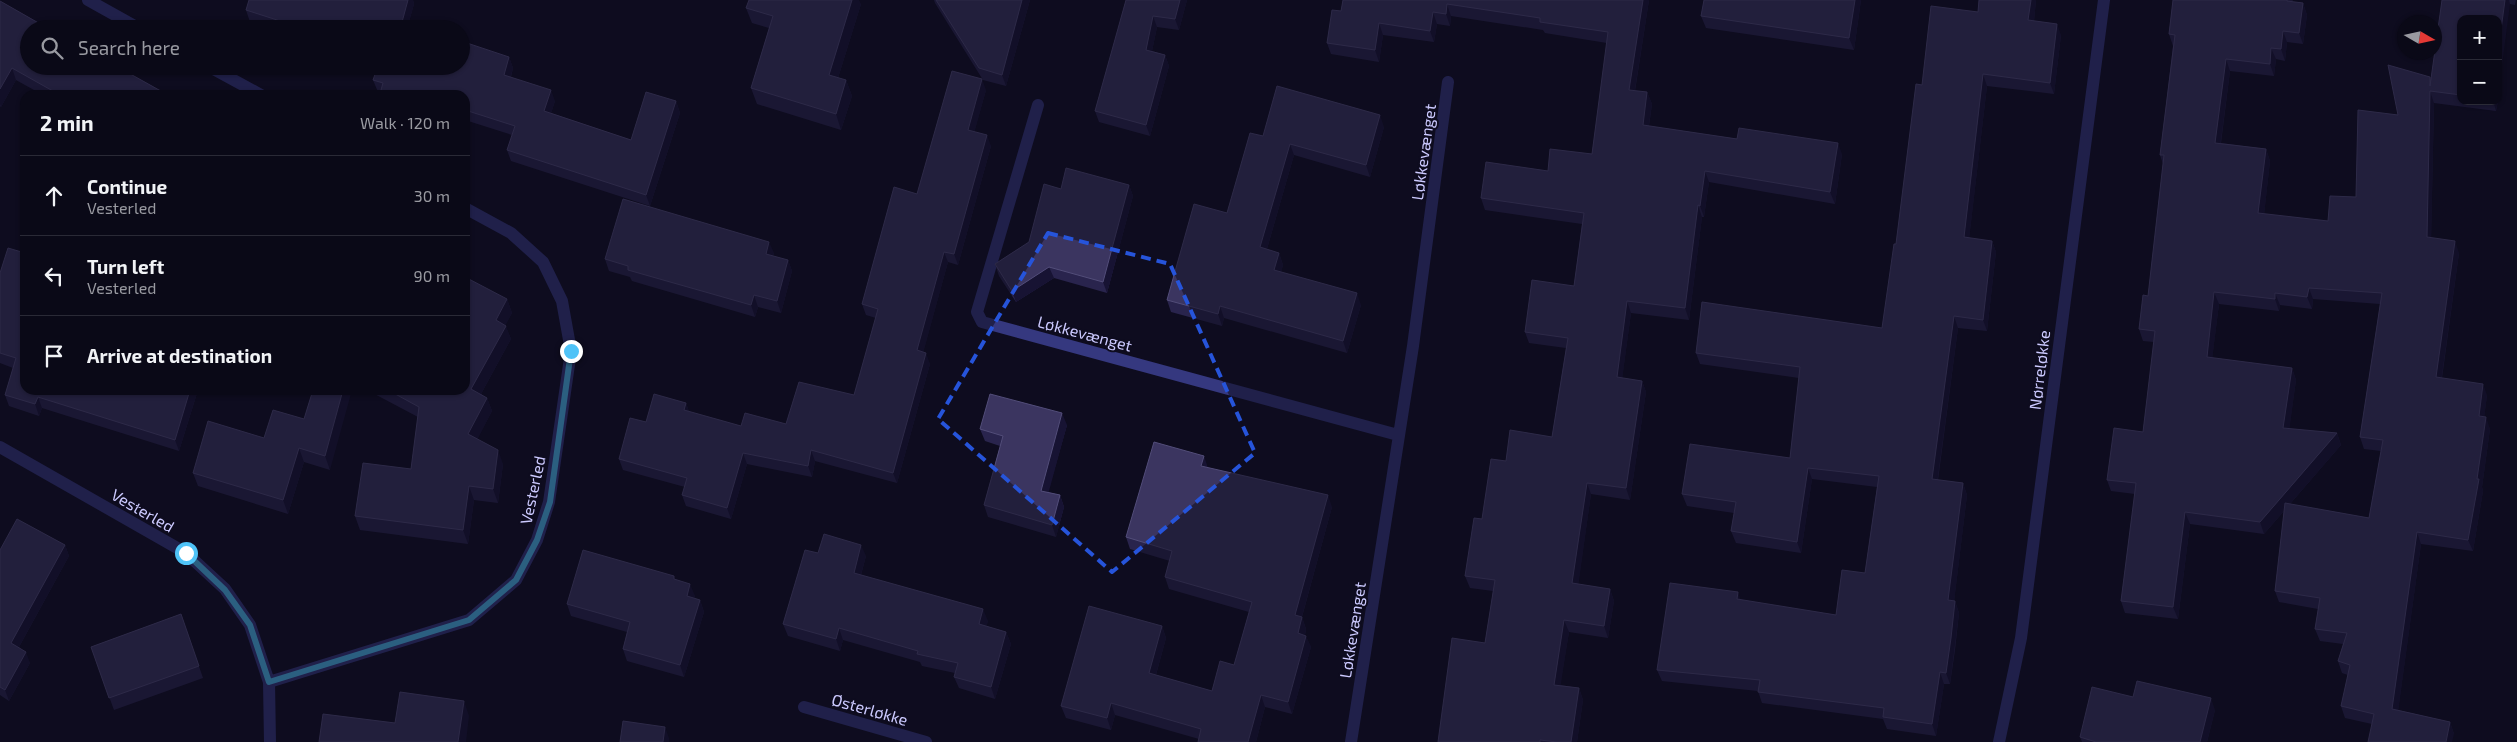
<!DOCTYPE html>
<meta charset="utf-8">
<style>
:root{--surface:#0a0917;--page:#131220;--text:#f1f3f6;--muted:#999aa1;--line:#2a2a36}
body{margin:0;font-family:"Exo 2",sans-serif;background:var(--page);color:var(--text)}
.controls{position:absolute;right:15px;top:15px;display:grid;overflow:hidden;border-radius:10px;box-shadow:0 1px 4px #0004}
.controls button{width:45px;height:45px;display:grid;place-items:center;padding:0;border:0;border-bottom:1px solid var(--line);background:var(--surface);color:var(--text);font:25px sans-serif}
.compass{position:absolute;left:2397px;top:15px;width:45px;height:45px;border-radius:50%;background:var(--surface);box-shadow:0 1px 4px #0004;rotate:99deg}
.stop{position:absolute;width:15px;height:15px;margin:-11px;border:4px solid #4fc3f7;border-radius:50%;background:#fff}
.stop.end{background:#4fc3f7;border-color:#fff;box-shadow:0 1px 5px #0008}
.list{margin:0;padding:0;list-style:none}
h2{display:flex;justify-content:space-between;align-items:center;height:65px;margin:0;padding:0 20px;font-size:21px}
h2 small{font-size:16px;font-weight:400;color:var(--muted)}
.list li{display:grid;grid-template-columns:32px 1fr auto;gap:15px;align-items:center;box-sizing:border-box;height:80px;padding:0 20px;border-top:1px solid var(--line)}
.list b{display:block;font-size:19px;white-space:nowrap}
.list p{margin:0;font-size:16px;white-space:nowrap;color:var(--muted)}
.list em{font-size:16px;font-style:normal;color:var(--muted)}
.icon{flex:none;width:28px;height:28px;fill:none;stroke:currentColor;stroke-width:2;stroke-linecap:round;stroke-linejoin:round}
.map{position:relative;flex:none;width:2517px;height:742px;overflow:hidden}
.search{position:absolute;background:var(--surface);box-shadow:0 1px 4px #0004;left:20px;top:20px;width:450px;height:55px;display:flex;align-items:center;gap:12px;box-sizing:border-box;padding:0 18px;border-radius:28px;color:var(--muted);font-size:19px}
.panel{position:absolute;background:var(--surface);box-shadow:0 1px 4px #0004;left:20px;top:90px;width:450px;height:305px;border-radius:15px}
.map>svg:first-child{display:block}
</style>
<div class="map">
<svg width="2517" height="742" viewBox="0 0 2517 742">
<rect width="100%" height="100%" fill="#0e0c1f"/>
<g fill="none" stroke-linecap="round" stroke-linejoin="round">
<path stroke="#35387f" stroke-width="12" d="M 88,0 L 140,29
M 208,66 L 261,95
M 1038,105 L 977,312 L 982,322 L 1398,435
M 0,447 L 186,553 L 225,589 L 250,625 L 269,682 L 270,742
M 269,682 L 469,620 L 516,580 L 537,540 L 549,502 L 571,351 L 562,301 L 543,262 L 511,233 L 465,208
M 804,707 L 926,742
M 1351,742 L 1413,346 L 1448,82
M 1999,742 L 2021,638 L 2104,0"/>
</g>
<path fill="#29244d" fill-rule="evenodd" d="M 249,0 L 413,0 L 414,4 L 408,25 L 422,29 L 272,29 L 250,22 L 246,10 Z
M 934,0 L 1030,0 L 1006,86 L 983,80 L 935,3 Z
M 1126,0 L 1187,0 L 1179,30 L 1157,27 L 1152,51 L 1165,55 L 1169,66 L 1150,136 L 1099,122 L 1095,111 Z
M 1343,0 L 1649,0 L 1635,91 L 1647,92 L 1652,104 L 1649,126 L 1842,154 L 1835,204 L 1709,182 L 1704,217 L 1702,217 L 1689,320 L 1631,313 L 1622,378 L 1642,381 L 1646,392 L 1630,500 L 1591,494 L 1578,584 L 1610,589 L 1614,601 L 1608,638 L 1569,632 L 1560,685 L 1579,688 L 1583,700 L 1577,742 L 1438,742 L 1485,643 L 1493,591 L 1470,588 L 1465,576 L 1482,519 L 1506,461 L 1552,437 L 1566,348 L 1529,343 L 1525,332 L 1574,286 L 1582,224 L 1485,210 L 1481,198 L 1548,171 L 1592,154 L 1607,43 L 1545,33 L 1543,30 L 1451,16 L 1450,26 L 1437,24 L 1434,42 L 1383,35 L 1379,62 L 1331,54 L 1327,43 L 1341,11 Z
M 1704,0 L 1861,0 L 1854,50 L 1706,28 L 1701,16 Z
M 1979,0 L 2036,0 L 2034,21 L 2061,35 L 2054,94 L 1987,86 L 1969,238 L 1992,241 L 1996,252 L 1987,331 L 1958,328 L 1938,480 L 1963,483 L 1967,495 L 1954,601 L 1955,601 L 1959,613 L 1955,650 L 1950,684 L 1944,684 L 1936,736 L 1887,729 L 1883,719 L 1762,703 L 1758,691 L 1662,681 L 1657,670 L 1741,600 L 1836,615 L 1865,573 L 1877,487 L 1812,479 L 1801,553 L 1736,543 L 1731,531 L 1734,513 L 1687,506 L 1682,494 L 1790,458 L 1799,378 L 1700,364 L 1696,353 L 1882,328 L 1896,244 L 1978,12 Z
M 2173,0 L 2293,0 L 2292,2 L 2303,3 L 2307,15 L 2303,44 L 2287,42 L 2285,61 L 2276,59 L 2274,76 L 2230,71 L 2221,143 L 2266,149 L 2270,161 L 2264,214 L 2328,221 L 2356,197 L 2398,115 L 2430,77 L 2431,79 L 2442,0 L 2516,0 L 2515,5 L 2510,4 L 2461,19 L 2461,101 L 2498,101 L 2496,111 L 2434,103 L 2431,238 L 2459,253 L 2442,378 L 2487,395 L 2484,417 L 2490,429 L 2482,487 L 2483,491 L 2473,551 L 2421,544 L 2398,710 L 2450,722 L 2454,734 L 2372,724 L 2345,718 L 2341,706 L 2348,675 L 2342,673 L 2338,661 L 2343,644 L 2320,641 L 2315,629 L 2318,609 L 2279,602 L 2275,591 L 2284,511 L 2264,534 L 2190,524 L 2178,619 L 2125,613 L 2121,601 L 2135,494 L 2111,491 L 2107,480 L 2143,432 L 2154,342 L 2143,341 L 2139,329 L 2148,296 L 2163,164 L 2160,155 L 2173,46 L 2169,34 ZM 2313,299 L 2380,304 L 2360,437 L 2364,449 L 2381,451 L 2369,518 L 2290,504 L 2341,445 L 2337,433 L 2289,429 L 2296,380 L 2292,368 L 2212,358 L 2219,304 L 2279,311 L 2280,305 L 2312,309 Z
M 0,1 L 168,95 L 43,95 L 16,80 L 1,107 L 0,106 Z
M 861,4 L 838,78 L 846,80 L 852,96 L 841,130 L 757,104 L 751,88 L 769,28 L 752,23 L 746,8 Z
M 509,57 L 513,68 L 511,77 L 555,101 L 551,113 L 631,140 L 676,101 L 680,113 L 650,206 L 511,161 L 507,150 L 512,135 L 465,120 L 465,95 L 383,95 L 382,93 L 378,92 L 373,80 Z
M 986,90 L 974,132 L 991,146 L 958,265 L 948,262 L 923,352 L 930,364 L 897,483 L 815,461 L 812,477 L 747,464 L 731,519 L 686,506 L 682,495 L 685,487 L 623,470 L 619,459 L 686,403 L 689,412 L 741,426 L 786,424 L 854,395 L 876,318 L 866,315 L 862,304 L 917,194 Z
M 1384,127 L 1370,177 L 1294,155 L 1267,249 L 1279,253 L 1283,265 L 1281,272 L 1361,305 L 1347,353 L 1224,318 L 1222,326 L 1171,312 L 1167,300 L 1227,213 L 1263,136 Z
M 1129,185 L 1133,196 L 1107,293 L 1054,278 L 1016,302 L 999,276 L 995,264 L 1029,242 L 1061,189 Z
M 774,253 L 773,256 L 788,260 L 792,271 L 781,313 L 758,307 L 755,317 L 632,281 L 630,277 L 609,271 L 605,259 Z
M 0,273 L 25,390 L 198,390 L 179,451 L 42,408 L 39,416 L 9,406 L 5,395 L 13,368 L 0,363 Z
M 507,299 L 512,313 L 505,325 L 511,339 L 481,394 L 487,398 L 492,411 L 477,439 L 503,464 L 498,503 L 474,500 L 468,544 L 360,530 L 355,516 L 411,469 L 418,417 L 367,390 L 465,390 Z
M 313,390 L 330,470 L 304,462 L 288,514 L 198,486 L 193,473 L 304,419 Z
M 1067,425 L 1048,492 L 1060,495 L 1064,507 L 1056,537 L 988,517 L 984,505 L 1000,446 L 985,441 L 980,429 Z
M 1208,468 L 1332,507 L 1302,617 L 1306,629 L 1305,635 L 1311,647 L 1292,714 L 1265,707 L 1256,742 L 1198,742 L 1199,739 L 1115,715 L 1111,730 L 1066,718 L 1061,706 L 1162,626 L 1166,638 L 1156,675 L 1212,691 L 1234,665 L 1249,612 L 1169,589 L 1165,577 L 1170,561 L 1130,549 L 1126,537 Z
M 65,545 L 69,556 L 19,647 L 30,663 L 9,701 L 0,695 L 0,550 Z
M 818,553 L 866,556 L 861,575 L 988,621 L 986,626 L 1006,632 L 1011,644 L 995,699 L 959,688 L 954,677 L 955,673 L 922,666 L 920,662 L 843,640 L 840,651 L 788,636 L 783,624 Z
M 676,580 L 695,596 L 694,598 L 700,600 L 704,612 L 684,677 L 627,661 L 623,649 L 627,632 L 571,616 L 567,604 Z
M 181,614 L 203,678 L 114,710 L 91,647 Z
M 2133,697 L 2215,710 L 2207,742 L 2082,742 L 2080,737 Z"/>
<path fill="#171333" d="M 408,0 L 413,0 L 414,4 L 407,29 L 402,22 Z
M 852,0 L 859,0 L 861,4 L 834,91 L 829,75 Z
M 1022,0 L 1030,0 L 1006,86 L 1002,75 Z
M 1180,0 L 1187,0 L 1179,30 L 1175,19 Z
M 1643,0 L 1649,0 L 1633,102 L 1629,90 Z
M 1855,0 L 1861,0 L 1854,50 L 1849,38 Z
M 2031,0 L 2036,0 L 2033,32 L 2028,20 Z
M 2505,0 L 2509,0 L 2510,4 L 2498,96 L 2498,52 Z
M 2303,3 L 2307,15 L 2303,44 L 2299,33 Z
M 1447,4 L 1451,16 L 1450,26 L 1446,14 Z
M 1433,12 L 1437,24 L 1434,42 L 1430,31 Z
M 1153,16 L 1157,27 L 1150,61 L 1146,50 Z
M 1379,23 L 1383,35 L 1379,62 L 1375,50 Z
M 2057,24 L 2061,35 L 2054,94 L 2050,83 Z
M 2283,31 L 2287,42 L 2285,61 L 2281,49 Z
M 2271,48 L 2276,59 L 2274,76 L 2270,64 Z
M 1165,55 L 1169,66 L 1150,136 L 1146,125 Z
M 509,57 L 513,68 L 508,86 L 504,75 Z
M 2226,59 L 2230,71 L 2219,155 L 2215,143 Z
M 12,68 L 16,80 L 1,107 L 0,104 L 0,89 Z
M 1983,74 L 1987,86 L 1968,249 L 1964,237 Z
M 982,79 L 986,90 L 972,141 L 968,130 Z
M 846,80 L 852,96 L 841,130 L 836,114 Z
M 551,90 L 555,101 L 548,123 L 544,111 Z
M 2430,91 L 2434,103 L 2431,249 L 2427,237 Z
M 1647,92 L 1652,104 L 1647,137 L 1643,125 Z
M 676,101 L 680,113 L 650,206 L 646,195 Z
M 2493,101 L 2498,101 L 2496,111 Z
M 1380,115 L 1384,127 L 1370,177 L 1366,165 Z
M 987,135 L 991,146 L 958,265 L 954,254 Z
M 1838,143 L 1842,154 L 1835,204 L 1830,192 Z
M 1290,144 L 1294,155 L 1264,259 L 1260,247 Z
M 2266,149 L 2270,161 L 2263,225 L 2258,213 Z
M 1705,171 L 1709,182 L 1704,217 L 1700,206 Z
M 1129,185 L 1133,196 L 1107,293 L 1103,282 Z
M 1698,205 L 1702,217 L 1689,320 L 1685,308 Z
M 1992,241 L 1996,252 L 1987,331 L 1983,320 Z
M 2455,241 L 2459,253 L 2440,389 L 2436,377 Z
M 769,242 L 774,253 L 770,265 L 766,254 Z
M 944,252 L 948,262 L 921,361 L 917,350 Z
M 1279,253 L 1283,265 L 1279,282 L 1274,270 Z
M 788,260 L 792,271 L 781,313 L 777,301 Z
M 1049,267 L 1054,278 L 1016,302 L 1012,291 Z
M 2309,288 L 2313,299 L 2312,309 L 2307,297 Z
M 2214,292 L 2219,304 L 2211,369 L 2207,357 Z
M 1357,293 L 1361,305 L 1347,353 L 1343,341 Z
M 2275,293 L 2280,305 L 2279,311 L 2275,299 Z
M 754,295 L 758,307 L 755,317 L 751,305 Z
M 507,299 L 512,313 L 501,334 L 496,320 Z
M 1627,301 L 1631,313 L 1621,388 L 1617,377 Z
M 1220,306 L 1224,318 L 1222,326 L 1218,314 Z
M 1954,316 L 1958,328 L 1936,491 L 1932,479 Z
M 506,326 L 511,339 L 476,403 L 471,389 Z
M 926,353 L 930,364 L 897,483 L 893,473 Z
M 2292,368 L 2296,380 L 2288,440 L 2283,428 Z
M 1642,381 L 1646,392 L 1630,500 L 1626,488 Z
M 2483,384 L 2487,395 L 2483,428 L 2479,416 Z
M 190,390 L 198,390 L 179,451 L 175,440 Z
M 343,390 L 352,390 L 330,470 L 325,456 Z
M 38,397 L 42,408 L 39,416 L 35,404 Z
M 487,398 L 492,411 L 473,448 L 468,434 Z
M 686,403 L 690,414 L 684,410 Z
M 1062,413 L 1067,425 L 1046,502 L 1041,491 Z
M 2486,417 L 2490,429 L 2482,487 L 2483,491 L 2473,551 L 2468,540 Z
M 2337,433 L 2341,445 L 2264,534 L 2260,522 Z
M 299,448 L 304,462 L 288,514 L 283,500 Z
M 498,450 L 503,464 L 498,503 L 493,489 Z
M 811,450 L 815,461 L 812,477 L 808,466 Z
M 743,453 L 747,464 L 731,519 L 727,508 Z
M 1204,456 L 1208,468 L 1201,466 Z
M 1808,468 L 1812,479 L 1801,553 L 1797,542 Z
M 1587,483 L 1591,494 L 1577,595 L 1572,583 Z
M 1963,483 L 1967,495 L 1953,611 L 1948,600 Z
M 469,486 L 474,500 L 468,544 L 463,530 Z
M 1060,495 L 1064,507 L 1056,537 L 1052,525 Z
M 1328,495 L 1332,507 L 1299,627 L 1295,615 Z
M 2185,512 L 2190,524 L 2178,619 L 2173,607 Z
M 2417,532 L 2421,544 L 2397,720 L 2392,709 Z
M 65,545 L 69,556 L 15,654 L 11,643 Z
M 861,545 L 866,556 L 858,585 L 854,573 Z
M 690,584 L 695,596 L 691,608 L 687,596 Z
M 1610,589 L 1614,601 L 1608,638 L 1604,626 Z
M 1738,592 L 1742,604 L 1737,599 Z
M 700,600 L 704,612 L 684,677 L 680,665 Z
M 1955,601 L 1959,613 L 1950,684 L 1946,673 Z
M 983,609 L 988,621 L 984,636 L 979,624 Z
M 1302,617 L 1306,629 L 1303,645 L 1298,633 Z
M 1564,620 L 1569,632 L 1559,696 L 1554,685 Z
M 1162,626 L 1166,638 L 1153,685 L 1149,673 Z
M 839,628 L 843,640 L 840,651 L 836,639 Z
M 1006,632 L 1011,644 L 995,699 L 991,687 Z
M 1306,636 L 1311,647 L 1292,714 L 1288,702 Z
M 26,652 L 30,663 L 9,701 L 5,690 Z
M 1940,672 L 1944,684 L 1936,736 L 1932,724 Z
M 1579,688 L 1583,700 L 1577,742 L 1571,742 Z
M 1261,695 L 1265,707 L 1256,742 L 1248,742 Z
M 2211,698 L 2215,710 L 2207,742 L 2200,742 Z
M 464,701 L 469,716 L 466,742 L 458,742 Z
M 1111,703 L 1115,715 L 1111,730 L 1107,718 Z
M 2450,722 L 2454,734 L 2452,742 L 2446,742 Z
M 665,727 L 669,738 L 669,742 L 663,742 Z"/>
<path fill="#3b3560" stroke="#524d79" d="M 249,0 L 408,0 L 402,22 L 422,29 L 305,29 L 246,10 Z
M 749,0 L 852,0 L 829,75 L 846,80 L 836,114 L 751,88 L 773,16 L 746,8 Z
M 936,0 L 1022,0 L 1002,75 L 979,68 Z
M 1126,0 L 1180,0 L 1175,19 L 1153,16 L 1146,50 L 1165,55 L 1146,125 L 1095,111 Z
M 1343,0 L 1643,0 L 1629,90 L 1647,92 L 1643,125 L 1737,139 L 1739,128 L 1838,143 L 1830,192 L 1705,171 L 1700,206 L 1698,205 L 1685,308 L 1627,301 L 1617,377 L 1642,381 L 1626,488 L 1587,483 L 1572,583 L 1610,589 L 1604,626 L 1564,620 L 1554,685 L 1579,688 L 1571,742 L 1557,742 L 1540,740 L 1540,742 L 1438,742 L 1452,638 L 1485,643 L 1495,580 L 1465,576 L 1474,518 L 1482,519 L 1491,459 L 1506,461 L 1510,430 L 1552,437 L 1568,338 L 1525,332 L 1532,280 L 1574,286 L 1584,213 L 1481,198 L 1486,162 L 1548,171 L 1550,149 L 1592,154 L 1608,32 L 1540,22 L 1540,18 L 1447,4 L 1446,14 L 1433,12 L 1430,31 L 1379,23 L 1375,50 L 1327,43 L 1332,10 L 1341,11 Z
M 1704,0 L 1855,0 L 1849,38 L 1701,16 Z
M 1979,0 L 2031,0 L 2028,20 L 2057,24 L 2050,83 L 1983,74 L 1964,237 L 1992,241 L 1983,320 L 1954,316 L 1932,479 L 1963,483 L 1948,600 L 1955,601 L 1951,638 L 1946,673 L 1940,672 L 1932,724 L 1883,717 L 1884,708 L 1758,692 L 1760,680 L 1657,670 L 1670,583 L 1738,592 L 1737,599 L 1836,615 L 1842,570 L 1865,573 L 1879,476 L 1808,468 L 1797,542 L 1731,531 L 1736,502 L 1682,494 L 1690,444 L 1790,458 L 1800,367 L 1696,353 L 1702,302 L 1882,328 L 1894,244 L 1896,244 L 1916,84 L 1922,85 L 1931,6 L 1978,12 Z
M 2173,0 L 2287,0 L 2287,1 L 2303,3 L 2299,33 L 2283,31 L 2281,49 L 2271,48 L 2270,64 L 2226,59 L 2215,143 L 2266,149 L 2258,213 L 2328,221 L 2330,196 L 2356,197 L 2358,110 L 2398,115 L 2388,65 L 2430,77 L 2430,86 L 2442,0 L 2505,0 L 2498,52 L 2498,19 L 2461,19 L 2461,95 L 2430,91 L 2427,237 L 2455,241 L 2436,377 L 2483,384 L 2479,416 L 2486,417 L 2477,479 L 2479,479 L 2468,540 L 2417,532 L 2392,709 L 2450,722 L 2446,742 L 2368,742 L 2374,714 L 2341,706 L 2350,665 L 2338,661 L 2347,633 L 2315,629 L 2320,598 L 2275,591 L 2285,503 L 2369,518 L 2383,440 L 2360,437 L 2382,293 L 2309,288 L 2307,297 L 2275,293 L 2275,299 L 2214,292 L 2207,357 L 2292,368 L 2283,428 L 2337,433 L 2260,522 L 2185,512 L 2173,607 L 2121,601 L 2136,483 L 2107,480 L 2114,428 L 2143,432 L 2155,331 L 2139,329 L 2143,295 L 2148,296 L 2164,155 L 2160,155 L 2175,35 L 2169,34 Z
M 0,1 L 49,29 L 29,29 L 29,66 L 116,66 L 168,95 L 60,95 L 12,68 L 0,89 Z
M 461,41 L 509,57 L 504,75 L 551,90 L 544,111 L 631,140 L 646,92 L 676,101 L 646,195 L 507,150 L 515,126 L 465,110 L 465,95 L 397,95 L 381,90 L 383,83 L 373,80 L 378,66 L 461,66 Z
M 952,71 L 982,79 L 968,130 L 987,135 L 954,254 L 944,252 L 917,350 L 926,353 L 893,473 L 811,450 L 808,466 L 743,453 L 727,508 L 682,495 L 687,478 L 619,459 L 630,418 L 646,422 L 654,394 L 686,403 L 684,410 L 741,426 L 745,413 L 786,424 L 799,382 L 854,395 L 878,309 L 862,304 L 894,187 L 917,194 Z
M 1277,86 L 1380,115 L 1366,165 L 1290,144 L 1260,247 L 1279,253 L 1274,270 L 1357,293 L 1343,341 L 1220,306 L 1218,314 L 1167,300 L 1194,204 L 1227,213 L 1250,133 L 1263,136 Z
M 1066,168 L 1129,185 L 1103,282 L 1049,267 L 1012,291 L 995,264 L 1029,242 L 1044,184 L 1061,189 Z
M 623,199 L 769,242 L 766,254 L 788,260 L 777,301 L 754,295 L 751,305 L 628,270 L 628,266 L 605,259 Z
M 8,248 L 25,253 L 25,390 L 190,390 L 175,440 L 38,397 L 35,404 L 5,395 L 16,358 L 0,353 L 0,273 Z
M 465,277 L 507,299 L 496,320 L 506,326 L 471,389 L 487,398 L 468,434 L 498,450 L 493,489 L 469,486 L 463,530 L 355,516 L 363,463 L 411,469 L 419,407 L 388,390 L 465,390 Z
M 313,390 L 343,390 L 325,456 L 299,448 L 283,500 L 193,473 L 208,421 L 264,438 L 273,410 L 304,419 Z
M 990,394 L 1062,413 L 1041,491 L 1060,495 L 1052,525 L 984,505 L 1003,436 L 980,429 Z
M 1154,442 L 1204,456 L 1201,466 L 1328,495 L 1295,615 L 1302,617 L 1298,633 L 1306,636 L 1288,702 L 1261,695 L 1248,742 L 1198,742 L 1201,729 L 1111,703 L 1107,718 L 1061,706 L 1089,606 L 1162,626 L 1149,673 L 1212,691 L 1220,661 L 1234,665 L 1252,602 L 1165,577 L 1172,551 L 1126,537 Z
M 17,519 L 65,545 L 11,643 L 26,652 L 5,690 L 0,687 L 0,550 Z
M 824,534 L 861,545 L 854,573 L 983,609 L 979,624 L 1006,632 L 991,687 L 954,677 L 958,663 L 917,654 L 918,651 L 839,628 L 836,639 L 783,624 L 805,550 L 818,553 Z
M 583,550 L 674,576 L 674,579 L 690,584 L 687,596 L 700,600 L 680,665 L 623,649 L 630,622 L 567,604 Z
M 181,614 L 199,666 L 109,698 L 91,647 Z
M 2137,681 L 2211,698 L 2200,742 L 2096,742 L 2080,737 L 2092,687 L 2133,697 Z
M 400,692 L 464,701 L 458,742 L 319,742 L 323,714 L 395,723 Z
M 623,721 L 665,727 L 663,742 L 620,742 Z"/>
<g fill="none" stroke-linecap="round" stroke-linejoin="round">
<path stroke="#4fc3f7" stroke-width="6" d="M 186,553 L 225,590 L 250,625 L 269,682 L 469,620 L 516,580 L 537,540 L 550,502 L 571,351"/>
</g>
<path d="M0 0H2517V742H0ZM 1048,233 L 1170,264 L 1255,453 L 1112,572 L 938,419 Z" fill="#0e0c1f" fill-opacity=".55" fill-rule="evenodd"/>
<path fill="none" stroke="#2654da" stroke-width="4" stroke-dasharray="10 6" stroke-linejoin="round" d="M 1048,233 L 1170,264 L 1255,453 L 1112,572 L 938,419 Z"/>
<g text-anchor="middle" dominant-baseline="central" stroke-width="4" stroke-linejoin="round" paint-order="stroke">
<g font-size="16" fill="#cccaff" stroke="#0e0c1f">
<text transform="translate(1423 152) rotate(-82)">Løkkevænget</text>
<text transform="translate(1085 333) rotate(15)">Løkkevænget</text>
<text transform="translate(2039 370) rotate(-83)">Nørreløkke</text>
<text transform="translate(532 490) rotate(-78)">Vesterled</text>
<text transform="translate(143 510) rotate(30)">Vesterled</text>
<text transform="translate(1352 630) rotate(-81)">Løkkevænget</text>
<text transform="translate(870 709) rotate(16)">Østerløkke</text>
</g>
</g>
</svg>
<div class="controls">
<button>+</button>
<button>−</button>
</div>
<svg class="compass" viewBox="-18 -18 36 36"><path d="M0-13l5 13h-10z" fill="#e53935"/><path d="M0 13l5-13h-10z" fill="#999aa1"/></svg>
<div class="stop" style="left:186px;top:553px"></div>
<div class="stop end" style="left:571px;top:351px"></div>
<div class="search"><svg class="icon" aria-label="search" viewBox="0 0 24 24"><circle cx="10" cy="10" r="6"/><path d="M15 15l6 6"/></svg>Search here</div>
<section class="panel">
<h2>2 min<small>Walk · 120 m</small></h2>
<ul class="list">
<li><svg class="icon" aria-label="ahead" viewBox="0 0 24 24"><path d="M12 20V5M6 11l6-6 6 6"/></svg><div><b>Continue</b><p>Vesterled</p></div><em>30 m</em></li>
<li><svg class="icon" aria-label="left" viewBox="0 0 24 24"><path d="M17 20v-9H6M10 6l-5 5 5 5"/></svg><div><b>Turn left</b><p>Vesterled</p></div><em>90 m</em></li>
<li><svg class="icon" aria-label="arrive" viewBox="0 0 24 24"><path d="M6 21V4h12l-3 4 3 4H6"/></svg><div><b>Arrive at destination</b></div></li>
</ul>
</section>
</div>
